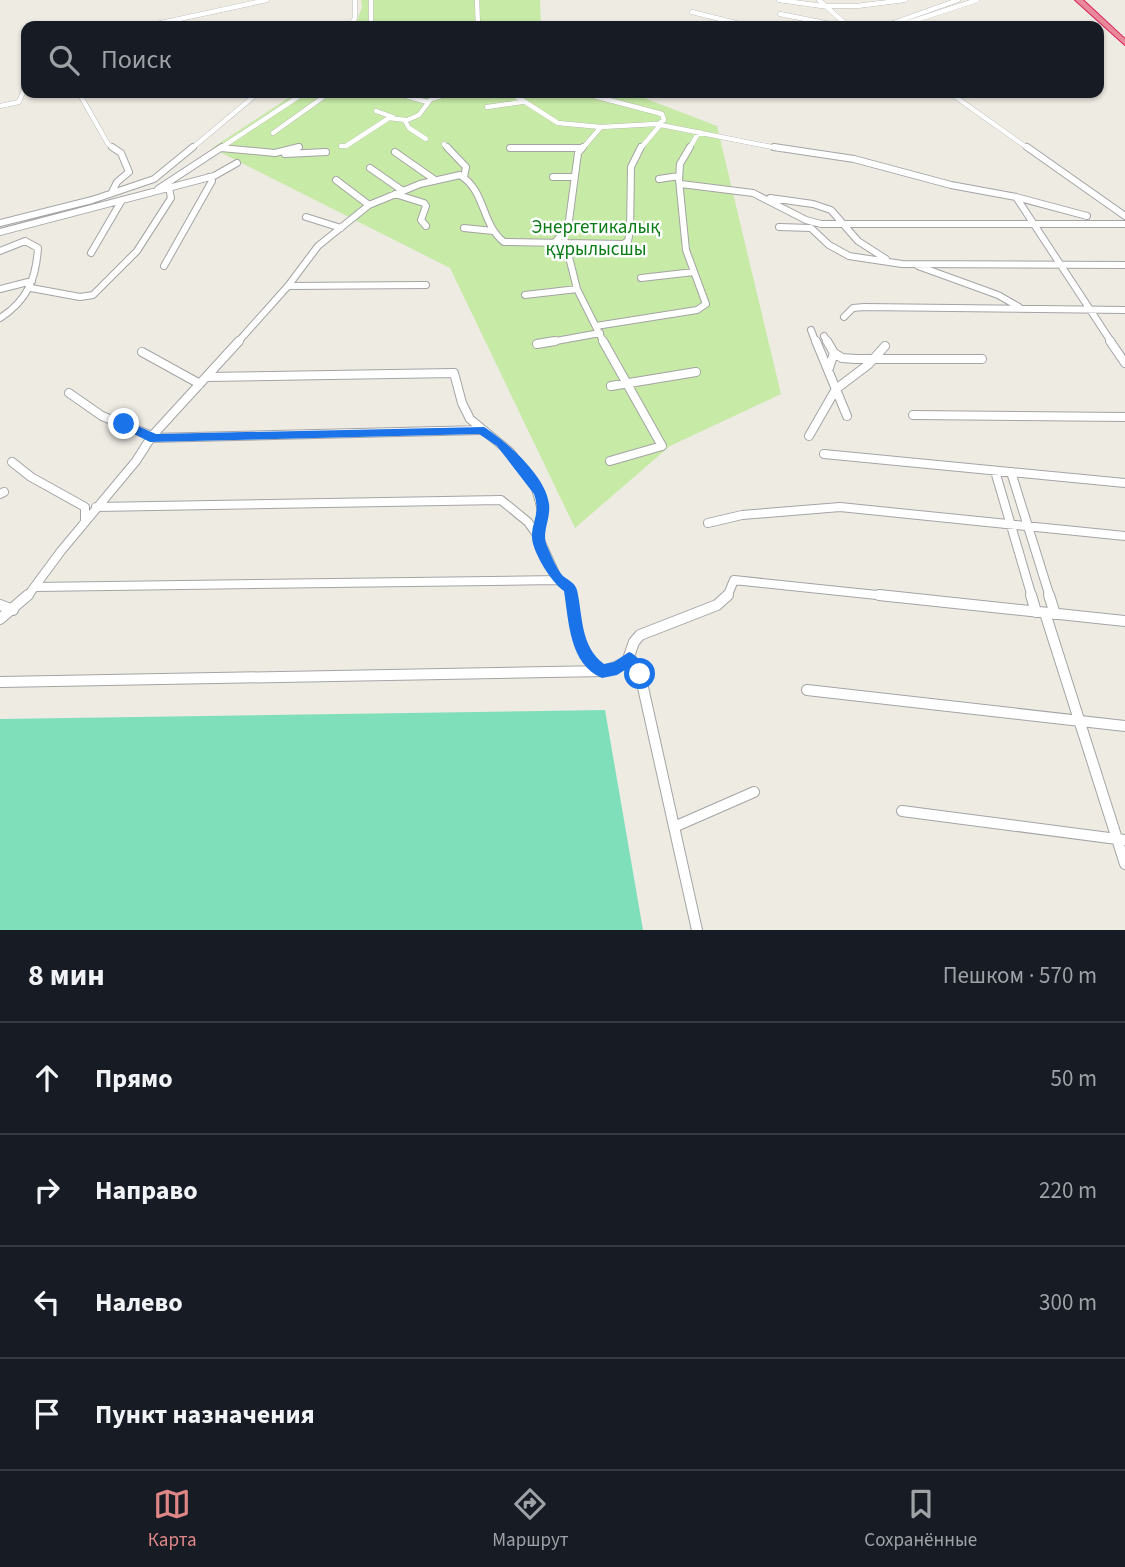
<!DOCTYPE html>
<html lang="ru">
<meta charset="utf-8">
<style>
:root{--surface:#171b24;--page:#242831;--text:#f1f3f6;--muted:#9ea1a6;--line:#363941;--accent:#df8787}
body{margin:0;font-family:"Source Sans 3",sans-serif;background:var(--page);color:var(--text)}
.stop{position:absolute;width:21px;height:21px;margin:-16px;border:5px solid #1a73e8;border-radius:50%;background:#fff}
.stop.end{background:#1a73e8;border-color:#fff;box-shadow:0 2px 7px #0008}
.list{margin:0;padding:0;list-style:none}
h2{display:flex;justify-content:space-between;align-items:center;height:91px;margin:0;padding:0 28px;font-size:30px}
h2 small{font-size:23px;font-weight:400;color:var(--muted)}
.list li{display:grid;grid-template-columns:46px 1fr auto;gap:21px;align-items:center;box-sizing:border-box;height:112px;padding:0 28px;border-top:2px solid var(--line)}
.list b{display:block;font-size:26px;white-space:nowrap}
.list em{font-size:23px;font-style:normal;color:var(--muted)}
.icon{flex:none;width:38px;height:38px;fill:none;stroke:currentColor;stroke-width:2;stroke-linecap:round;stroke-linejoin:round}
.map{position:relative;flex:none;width:1125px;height:930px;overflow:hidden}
.search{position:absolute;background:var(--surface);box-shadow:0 2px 5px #0004;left:21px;right:21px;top:21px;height:77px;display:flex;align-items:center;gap:18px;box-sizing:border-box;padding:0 24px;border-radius:14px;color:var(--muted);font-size:26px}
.sheet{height:539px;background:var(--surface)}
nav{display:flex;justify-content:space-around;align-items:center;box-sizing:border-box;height:98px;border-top:2px solid var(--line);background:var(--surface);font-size:19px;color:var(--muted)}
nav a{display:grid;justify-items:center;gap:4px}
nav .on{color:var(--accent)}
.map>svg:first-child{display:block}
</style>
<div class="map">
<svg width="1125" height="930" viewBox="0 0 1125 930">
<rect width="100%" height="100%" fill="#eeebe3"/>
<path fill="#c7eaa7" d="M 361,0 L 540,0 L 541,26 L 355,26 L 362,7 Z
M 296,93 L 631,93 L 717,126 L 781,394 L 670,446 L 575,528 L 450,268 L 212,148 Z"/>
<path fill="#7fdfbb" d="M 605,710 L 643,930 L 0,930 L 0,719 Z"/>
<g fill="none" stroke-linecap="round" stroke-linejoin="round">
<defs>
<path id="street-far3" d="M 371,0 L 371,26
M 477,0 L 478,26
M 779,0 L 829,7
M 819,0 L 848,26
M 827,6 L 857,6 L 905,0
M 692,12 L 748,26
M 780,14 L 840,26
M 147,26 L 267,0
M 350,26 L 355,18 L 355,0
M 885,26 L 958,0
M 898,26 L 977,0
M 79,93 L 108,144 L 115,149
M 511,93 L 558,123 L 601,127 L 656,124 L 782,149
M 950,93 L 1029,149
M 406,96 L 427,102
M 594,96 L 662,114 L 664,120 L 658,124
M 0,106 L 19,102 L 26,85
M 487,107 L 522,102
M 376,111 L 393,117
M 273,133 L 329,93
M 426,139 L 409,128 L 405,121 L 419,115 L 431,99 L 452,93
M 444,144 L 448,149
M 341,146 L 346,146 L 389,118 L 406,120
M 221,148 L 228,149
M 510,148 L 580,148
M 191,149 L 258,93
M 219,149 L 304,93
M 292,149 L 299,147
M 582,149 L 601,127
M 640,149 L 661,124
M 689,149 L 699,132"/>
<path id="street-far2" d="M 447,147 L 466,167 L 464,177
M 774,147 L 854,159 L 951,185 L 1016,197 L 1087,216
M 1027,147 L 1125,216
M 221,148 L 275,153 L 299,147
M 510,148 L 580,148
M 395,152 L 435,180
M 285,154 L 326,152
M 370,168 L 403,191
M 553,177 L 574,177
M 659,179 L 679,176
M 336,180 L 369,205
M 681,184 L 753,193 L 806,220 L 821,224 L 1125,224
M 158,189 L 222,147
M 112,192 L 117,182 L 129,172 L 121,153 L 112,147
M 395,194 L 424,203 L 426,206 L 421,220 L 426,226
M 1016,197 L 1112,343
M 770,198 L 813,204 L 831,210 L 858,241 L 886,259
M 306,217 L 341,228
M 0,223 L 92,200 L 154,179 L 193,147
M 779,227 L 811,228 L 829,245 L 849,256 L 902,264 L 1125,265
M 464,228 L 493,231
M 0,232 L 214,176 L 237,163
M 556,241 L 568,228 L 578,153 L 583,147
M 565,241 L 577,289 L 604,343
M 0,251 L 25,241 L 38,248 C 36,279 27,301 0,318
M 91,253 L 122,200
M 164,266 L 212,181 L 209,177
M 918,266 L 998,295 L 1019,307
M 641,278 L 694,272
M 288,286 L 426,285
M 31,288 L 80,297 L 93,295 L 137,251 L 171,198 L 169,188
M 0,289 L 32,281
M 525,295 L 577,289
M 844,317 L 853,308 L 864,307 L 1125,310
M 596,326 L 697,310 L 706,304 L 686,250 L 679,180 L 680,164 L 690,147
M 811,330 L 816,343
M 824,336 L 828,343
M 237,343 L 288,286 L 318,246 L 369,205 L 420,184 L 460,175 C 486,191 481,224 504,242 L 623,244 L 628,241 L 630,231 L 631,167 L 641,147
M 545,343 L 600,333"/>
<path id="street-far1" d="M 603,341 L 662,446 L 610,461
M 816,341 L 847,416
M 827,341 L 834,353
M 1110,341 L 1125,363
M 537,344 L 555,341
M 142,352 L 200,384
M 829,368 L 834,353 L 842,358 L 856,359 L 982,359
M 207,377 L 454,373 L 462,403 L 470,419 L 510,452 L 535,485 L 542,510 L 538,536 L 558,580
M 611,386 L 696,372
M 69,393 L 102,416 L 152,436
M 913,415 L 1125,417
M 809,436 L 836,389 L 869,364 L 885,346
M 150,438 L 481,430
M 824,454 L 1125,483
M 12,462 L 31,477 L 85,507 L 85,519
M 995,471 L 1032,597
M 1011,472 L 1050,597
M 0,494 L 4,492
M 96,507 L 501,500 L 528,522 L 538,536
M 708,523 L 742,515 L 840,507 L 1125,536
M 35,587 L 558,580 L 570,588 L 571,597
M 27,597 L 61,551 L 136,461 L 152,436 L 239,341
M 727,597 L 734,580 L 896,597"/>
<path id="street" d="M 571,595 C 575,622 576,652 599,670
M 879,595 L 1125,621
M 1031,595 L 1036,612
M 1049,595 L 1055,614
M 0,605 L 13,610
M 1045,613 L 1125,864
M 0,619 L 28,595
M 629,658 L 640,674 L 697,930
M 0,682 L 605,671 L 627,662 L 634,642 L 640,635 L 717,605 L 728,595
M 807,690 L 1125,726
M 902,811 L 1125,840
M 674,827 L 754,792"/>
<path id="highway" d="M 1075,0 L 1083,0 L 1125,39 L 1125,45 Z"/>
</defs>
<use href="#street-far3" stroke="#a4a4a4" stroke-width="5"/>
<use href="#street-far2" stroke="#a4a4a4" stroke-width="8"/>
<use href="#street-far1" stroke="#a4a4a4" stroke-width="10"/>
<use href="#street" stroke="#a4a4a4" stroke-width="12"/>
<use href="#highway" stroke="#db215e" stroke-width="2"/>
<use href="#street-far3" stroke="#fff" stroke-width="4.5"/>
<use href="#street-far2" stroke="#fff" stroke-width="6"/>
<use href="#street-far1" stroke="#fff" stroke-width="8"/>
<use href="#street" stroke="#fff" stroke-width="10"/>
<use href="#highway" fill="#e88899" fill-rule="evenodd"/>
</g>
<path fill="#1a73e8" d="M 124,420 L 156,434 L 484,427 C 506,441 546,476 549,504 C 551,519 541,533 547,546 C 551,555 556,568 562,575 C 568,581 574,581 577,590 C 583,616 580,646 604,664 L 614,662 L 629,652 C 638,655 649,670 645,679 L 635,679 L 628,668 L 617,675 L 602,678 C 569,664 569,621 564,591 C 552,583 533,553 532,538 C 531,523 541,514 534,494 L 497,446 L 479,434 L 150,442 L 120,427 L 118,424 Z"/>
<g text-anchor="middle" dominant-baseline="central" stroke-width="5" stroke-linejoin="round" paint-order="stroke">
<g font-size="19" fill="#0a7c15" stroke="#fff">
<text x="596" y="227">Энергетикалық<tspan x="596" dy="22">құрылысшы</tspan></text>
</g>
</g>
</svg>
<div class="stop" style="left:640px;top:674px"></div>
<div class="stop end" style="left:124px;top:424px"></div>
<div class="search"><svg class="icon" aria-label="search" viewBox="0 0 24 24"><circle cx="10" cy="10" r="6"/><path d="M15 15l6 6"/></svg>Поиск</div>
</div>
<section class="sheet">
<h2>8 мин<small>Пешком · 570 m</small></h2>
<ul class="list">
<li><svg class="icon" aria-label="ahead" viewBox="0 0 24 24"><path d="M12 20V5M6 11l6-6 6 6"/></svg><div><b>Прямо</b></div><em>50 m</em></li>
<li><svg class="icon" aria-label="right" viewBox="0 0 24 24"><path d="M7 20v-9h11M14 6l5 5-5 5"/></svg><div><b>Направо</b></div><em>220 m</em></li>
<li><svg class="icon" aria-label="left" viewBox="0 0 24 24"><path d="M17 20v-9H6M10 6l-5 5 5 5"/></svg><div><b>Налево</b></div><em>300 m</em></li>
<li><svg class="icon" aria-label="arrive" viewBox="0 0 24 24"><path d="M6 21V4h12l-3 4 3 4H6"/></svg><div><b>Пункт назначения</b></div></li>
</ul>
</section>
<nav>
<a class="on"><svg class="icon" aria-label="map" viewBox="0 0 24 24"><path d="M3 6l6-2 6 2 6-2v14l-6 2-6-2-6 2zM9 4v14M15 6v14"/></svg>Карта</a>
<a><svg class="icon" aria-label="directions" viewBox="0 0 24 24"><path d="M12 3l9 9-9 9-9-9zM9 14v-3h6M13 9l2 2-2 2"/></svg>Маршрут</a>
<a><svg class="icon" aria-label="saved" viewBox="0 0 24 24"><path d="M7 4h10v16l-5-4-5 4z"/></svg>Сохранённые</a>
</nav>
